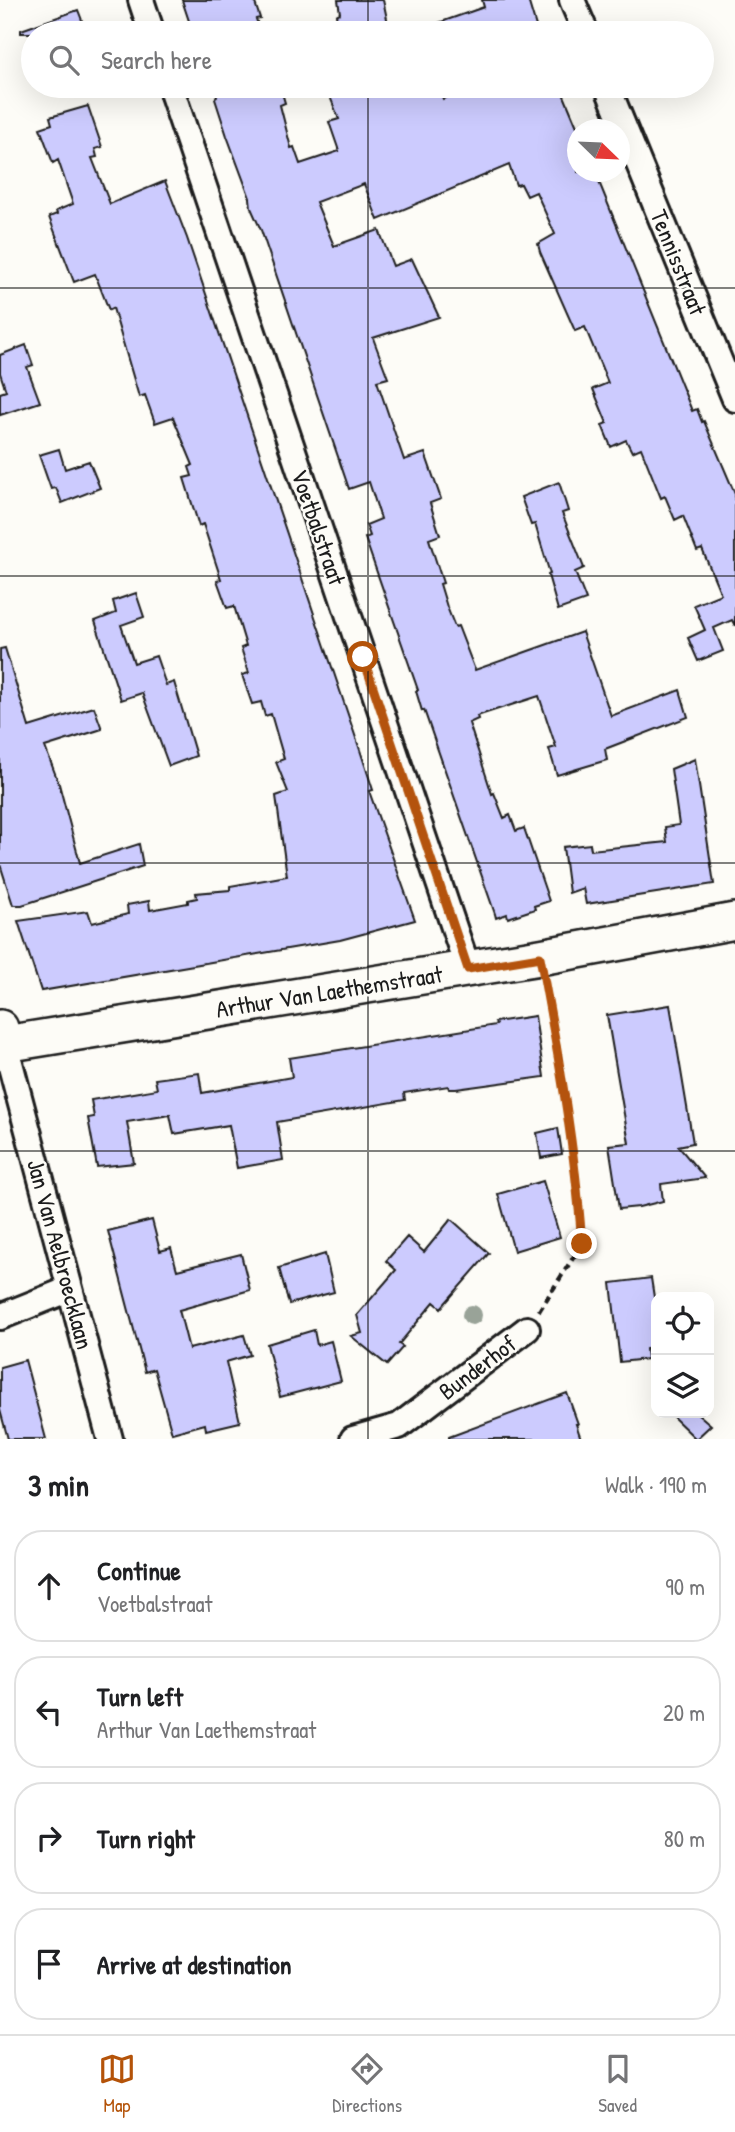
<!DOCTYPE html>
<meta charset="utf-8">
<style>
:root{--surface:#fff;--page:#f2f2f2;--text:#202124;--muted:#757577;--line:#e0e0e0;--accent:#b45309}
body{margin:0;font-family:"Patrick Hand",sans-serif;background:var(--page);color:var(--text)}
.controls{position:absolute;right:21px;bottom:21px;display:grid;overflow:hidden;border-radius:14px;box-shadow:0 7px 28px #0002}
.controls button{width:63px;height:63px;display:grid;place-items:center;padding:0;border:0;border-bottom:2px solid var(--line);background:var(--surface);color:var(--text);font:35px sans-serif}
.compass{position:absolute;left:567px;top:119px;width:63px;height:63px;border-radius:50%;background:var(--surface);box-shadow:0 7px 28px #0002;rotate:113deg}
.stop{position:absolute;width:21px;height:21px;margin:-16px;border:5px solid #b45309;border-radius:50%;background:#fff}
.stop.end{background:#b45309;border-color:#fff;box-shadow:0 2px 7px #0008}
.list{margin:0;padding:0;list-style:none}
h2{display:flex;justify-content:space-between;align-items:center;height:91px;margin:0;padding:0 28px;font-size:30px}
h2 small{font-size:23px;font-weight:400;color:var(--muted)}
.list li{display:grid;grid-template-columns:46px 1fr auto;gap:21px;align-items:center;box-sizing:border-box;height:112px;margin:0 14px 14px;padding:0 14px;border:2px solid var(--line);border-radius:28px}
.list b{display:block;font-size:26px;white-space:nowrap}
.list p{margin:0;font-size:23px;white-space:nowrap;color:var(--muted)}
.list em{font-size:23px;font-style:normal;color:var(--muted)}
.icon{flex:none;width:38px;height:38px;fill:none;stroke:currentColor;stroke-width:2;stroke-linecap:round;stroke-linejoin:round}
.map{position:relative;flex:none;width:735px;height:1439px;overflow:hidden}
.search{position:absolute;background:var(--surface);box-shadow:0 7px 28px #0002;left:21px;right:21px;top:21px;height:77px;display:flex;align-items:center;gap:18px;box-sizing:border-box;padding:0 24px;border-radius:38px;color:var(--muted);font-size:26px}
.sheet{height:595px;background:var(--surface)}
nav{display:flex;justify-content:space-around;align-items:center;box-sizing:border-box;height:98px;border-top:2px solid var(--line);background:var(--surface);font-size:19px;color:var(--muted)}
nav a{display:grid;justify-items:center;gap:4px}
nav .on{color:var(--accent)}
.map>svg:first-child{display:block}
</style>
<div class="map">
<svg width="735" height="1439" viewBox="0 0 735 1439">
<rect width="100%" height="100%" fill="#fdfcf7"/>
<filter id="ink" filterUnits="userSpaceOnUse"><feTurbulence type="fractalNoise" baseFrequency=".0143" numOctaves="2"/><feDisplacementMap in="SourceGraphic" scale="14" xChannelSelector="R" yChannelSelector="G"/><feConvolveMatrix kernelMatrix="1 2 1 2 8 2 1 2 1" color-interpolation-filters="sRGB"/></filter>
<g filter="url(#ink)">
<path fill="#cccbfe" stroke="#1c1c1c" stroke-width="2" d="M 182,0 L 254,0 L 260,18 L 256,19 L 261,33 L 193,33 Z
M 338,0 L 383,0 L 390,33 L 339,33 L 336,15 L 340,13 Z
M 482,0 L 528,0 L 538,33 L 419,33 L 418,30 L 484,7 Z
M 78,10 L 87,33 L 21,33 L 21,30 Z
M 213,86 L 280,86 L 285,103 L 280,105 L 291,148 L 294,147 L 300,164 L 339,151 L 329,122 L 339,119 L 329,94 L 349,86 L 438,86 L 443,99 L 475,86 L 560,86 L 578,129 L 578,172 L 595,172 L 692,411 L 697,409 L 702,422 L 704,421 L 735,494 L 735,626 L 732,620 L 714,628 L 723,651 L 698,661 L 688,638 L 705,630 L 694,605 L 721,594 L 702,549 L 697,551 L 683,516 L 675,520 L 665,496 L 661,498 L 641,448 L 632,452 L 626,440 L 611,447 L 602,425 L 607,423 L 593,389 L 608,383 L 585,327 L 575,331 L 540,252 L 538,244 L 555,234 L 536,192 L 527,196 L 521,184 L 516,185 L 509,165 L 378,220 L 364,184 L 316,202 L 334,246 L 379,230 L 393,266 L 412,259 L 439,317 L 373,338 L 388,378 L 377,381 L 404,460 L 425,453 L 441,499 L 430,503 L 440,535 L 429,539 L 443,583 L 440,584 L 447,607 L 455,627 L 458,626 L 475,670 L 582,632 L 611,716 L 680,690 L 688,717 L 605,749 L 607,760 L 557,775 L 549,749 L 556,747 L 539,696 L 477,716 L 478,719 L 469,723 L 492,794 L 494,793 L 504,818 L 510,815 L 516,831 L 524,828 L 549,901 L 534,906 L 535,909 L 508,918 L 507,914 L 496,918 L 495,914 L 424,710 L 422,711 L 416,691 L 418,690 L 365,538 L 370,536 L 366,525 L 381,519 L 369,482 L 349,489 L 261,230 L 251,208 L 250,198 L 227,136 L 215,99 L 217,96 Z
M 88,106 L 102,147 L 95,149 L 97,157 L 92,158 L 110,204 L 165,181 L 187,238 L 361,753 L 373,790 L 369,791 L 415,920 L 340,940 L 41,991 L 18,921 L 88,911 L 92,923 L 128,914 L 127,905 L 149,901 L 150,910 L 188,903 L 188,900 L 197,898 L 196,893 L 230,890 L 230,886 L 287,876 L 276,796 L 288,792 L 276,762 L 284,759 L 271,714 L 265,716 L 261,702 L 252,704 L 242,675 L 249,673 L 241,648 L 246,646 L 234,606 L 227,608 L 217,580 L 221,579 L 203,524 L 199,526 L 184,478 L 192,476 L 189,467 L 193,465 L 173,417 L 155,423 L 145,395 L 139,397 L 113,308 L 109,310 L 95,274 L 74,282 L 49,217 L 57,214 L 56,211 L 73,204 L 58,160 L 53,163 L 40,128 L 52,124 L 50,117 Z
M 26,345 L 33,365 L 27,367 L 40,402 L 0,415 L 0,393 L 6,391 L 0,373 L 0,355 Z
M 59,449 L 65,469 L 89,461 L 100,488 L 62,503 L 56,488 L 51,489 L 39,455 Z
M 559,482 L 568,511 L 562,513 L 584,568 L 575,572 L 586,600 L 558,610 L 548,575 L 550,574 L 535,524 L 531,525 L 521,497 Z
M 136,593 L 144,617 L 121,625 L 134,663 L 156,656 L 166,685 L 174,682 L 196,756 L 169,766 L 142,693 L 121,700 L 95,621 L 116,613 L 113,601 Z
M 5,648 L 29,727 L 94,707 L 102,729 L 45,747 L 59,784 L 80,863 L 139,844 L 143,866 L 22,905 L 13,905 L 0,864 L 0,649 Z
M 695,759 L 714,884 L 586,904 L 583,888 L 569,893 L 563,847 L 590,844 L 591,850 L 667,842 L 665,827 L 679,825 L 671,769 Z
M 670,1005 L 693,1143 L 678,1146 L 705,1178 L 661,1184 L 663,1201 L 639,1207 L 619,1209 L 609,1145 L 629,1143 L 607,1015 Z
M 535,1016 L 544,1077 L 456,1089 L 449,1089 L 448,1086 L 404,1093 L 405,1100 L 277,1122 L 283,1160 L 237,1168 L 229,1125 L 174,1134 L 170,1115 L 127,1122 L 134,1163 L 97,1167 L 88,1118 L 94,1117 L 91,1100 L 157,1089 L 155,1079 L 199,1073 L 202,1093 L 292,1077 L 289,1058 L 496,1025 L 495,1022 Z
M 558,1128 L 562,1154 L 541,1158 L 537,1133 Z
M 543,1181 L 560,1237 L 514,1251 L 498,1194 Z
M 451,1219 L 489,1253 L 441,1308 L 434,1302 L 399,1344 L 403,1347 L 387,1365 L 351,1336 L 362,1333 L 357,1315 L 396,1270 L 386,1261 L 407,1237 L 424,1252 Z
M 152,1220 L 160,1251 L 171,1248 L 177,1270 L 241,1254 L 250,1290 L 179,1310 L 189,1349 L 244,1335 L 250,1355 L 226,1362 L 240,1422 L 206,1430 L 205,1424 L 172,1433 L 154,1369 L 145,1372 L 108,1231 Z
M 325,1254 L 334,1292 L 289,1304 L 279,1268 Z
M 651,1278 L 656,1310 L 656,1335 L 652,1338 L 653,1348 L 646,1349 L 647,1359 L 620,1362 L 611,1283 Z
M 314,1330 L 317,1345 L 331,1341 L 341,1381 L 280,1397 L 267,1344 Z
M 25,1360 L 46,1439 L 8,1439 L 0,1410 L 0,1367 Z
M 567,1393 L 578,1424 L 576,1424 L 581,1439 L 449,1439 L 449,1437 Z
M 669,1413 L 697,1413 L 711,1425 L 696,1439 Z"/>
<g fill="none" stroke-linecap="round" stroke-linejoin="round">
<defs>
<path id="street" d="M 141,0 L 152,33
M 572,0 L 586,33
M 170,86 L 468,969
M 607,86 L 735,399
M 5,1044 L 110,1439
M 0,1317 L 70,1289
M 353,1439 L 399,1426 L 527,1329"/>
<path id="secondary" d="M 0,1028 L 5,1044 L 540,957 L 735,921"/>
</defs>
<use href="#street" stroke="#1c1c1c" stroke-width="30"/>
<use href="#secondary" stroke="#1c1c1c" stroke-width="40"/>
<path stroke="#1c1c1c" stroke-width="4.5" stroke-dasharray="7 5" stroke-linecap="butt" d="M 539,1311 L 582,1244 L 578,1189 L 561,1065 L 545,985"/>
<use href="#street" stroke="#fdfcf7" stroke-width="24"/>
<use href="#secondary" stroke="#fdfcf7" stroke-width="35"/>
</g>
<circle fill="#99a398" cx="472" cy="1315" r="10"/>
</g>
<g fill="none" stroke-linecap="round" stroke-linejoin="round" filter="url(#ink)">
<path stroke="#b45309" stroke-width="9" d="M 363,657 L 468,969 L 540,957 C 558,1052 575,1147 582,1244"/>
</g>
<path fill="none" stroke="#1c1c1c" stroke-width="2" stroke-opacity="0.55" d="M 368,0 L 368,33M 368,86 L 368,1439M 0,288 L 735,288M 0,576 L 735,576M 0,863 L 735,863M 0,1151 L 735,1151"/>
<g text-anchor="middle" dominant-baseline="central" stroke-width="5" stroke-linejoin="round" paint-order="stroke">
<g font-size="24" fill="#1c1c1c" stroke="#fdfcf7">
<text transform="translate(679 262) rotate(68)">Tennisstraat</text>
<text transform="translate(319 527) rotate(71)">Voetbalstraat</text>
<text transform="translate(329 991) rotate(-9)">Arthur Van Laethemstraat</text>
<text transform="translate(61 1254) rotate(75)">Jan Van Aelbroecklaan</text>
<text transform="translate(477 1367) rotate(-37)">Bunderhof</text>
</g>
</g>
</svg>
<div class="controls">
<button><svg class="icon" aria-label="locate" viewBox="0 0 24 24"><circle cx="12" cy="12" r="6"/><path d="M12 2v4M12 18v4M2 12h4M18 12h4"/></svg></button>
<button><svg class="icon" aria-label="layers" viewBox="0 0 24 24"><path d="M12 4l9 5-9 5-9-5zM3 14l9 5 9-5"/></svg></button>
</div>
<svg class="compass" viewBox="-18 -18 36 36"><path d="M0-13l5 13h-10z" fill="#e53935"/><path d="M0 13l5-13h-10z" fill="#757577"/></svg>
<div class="stop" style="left:363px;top:657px"></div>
<div class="stop end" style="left:582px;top:1244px"></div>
<div class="search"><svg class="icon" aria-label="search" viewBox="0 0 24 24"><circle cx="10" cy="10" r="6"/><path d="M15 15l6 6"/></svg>Search here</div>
</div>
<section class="sheet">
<h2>3 min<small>Walk · 190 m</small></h2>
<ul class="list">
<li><svg class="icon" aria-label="ahead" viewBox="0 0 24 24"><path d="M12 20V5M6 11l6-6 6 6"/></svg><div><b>Continue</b><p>Voetbalstraat</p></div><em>90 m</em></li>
<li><svg class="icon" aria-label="left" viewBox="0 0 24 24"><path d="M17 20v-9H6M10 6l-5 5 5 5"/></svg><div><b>Turn left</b><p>Arthur Van Laethemstraat</p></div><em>20 m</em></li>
<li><svg class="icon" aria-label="right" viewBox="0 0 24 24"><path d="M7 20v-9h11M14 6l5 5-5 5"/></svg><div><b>Turn right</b></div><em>80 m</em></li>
<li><svg class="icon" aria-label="arrive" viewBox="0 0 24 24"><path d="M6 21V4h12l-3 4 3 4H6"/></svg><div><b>Arrive at destination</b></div></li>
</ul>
</section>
<nav>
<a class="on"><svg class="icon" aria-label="map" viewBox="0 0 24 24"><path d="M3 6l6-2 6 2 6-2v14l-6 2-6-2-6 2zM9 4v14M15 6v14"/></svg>Map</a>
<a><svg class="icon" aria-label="directions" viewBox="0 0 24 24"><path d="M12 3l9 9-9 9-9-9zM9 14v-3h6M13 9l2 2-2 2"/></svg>Directions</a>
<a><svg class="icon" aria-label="saved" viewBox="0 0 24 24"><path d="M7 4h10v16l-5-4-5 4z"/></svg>Saved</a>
</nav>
